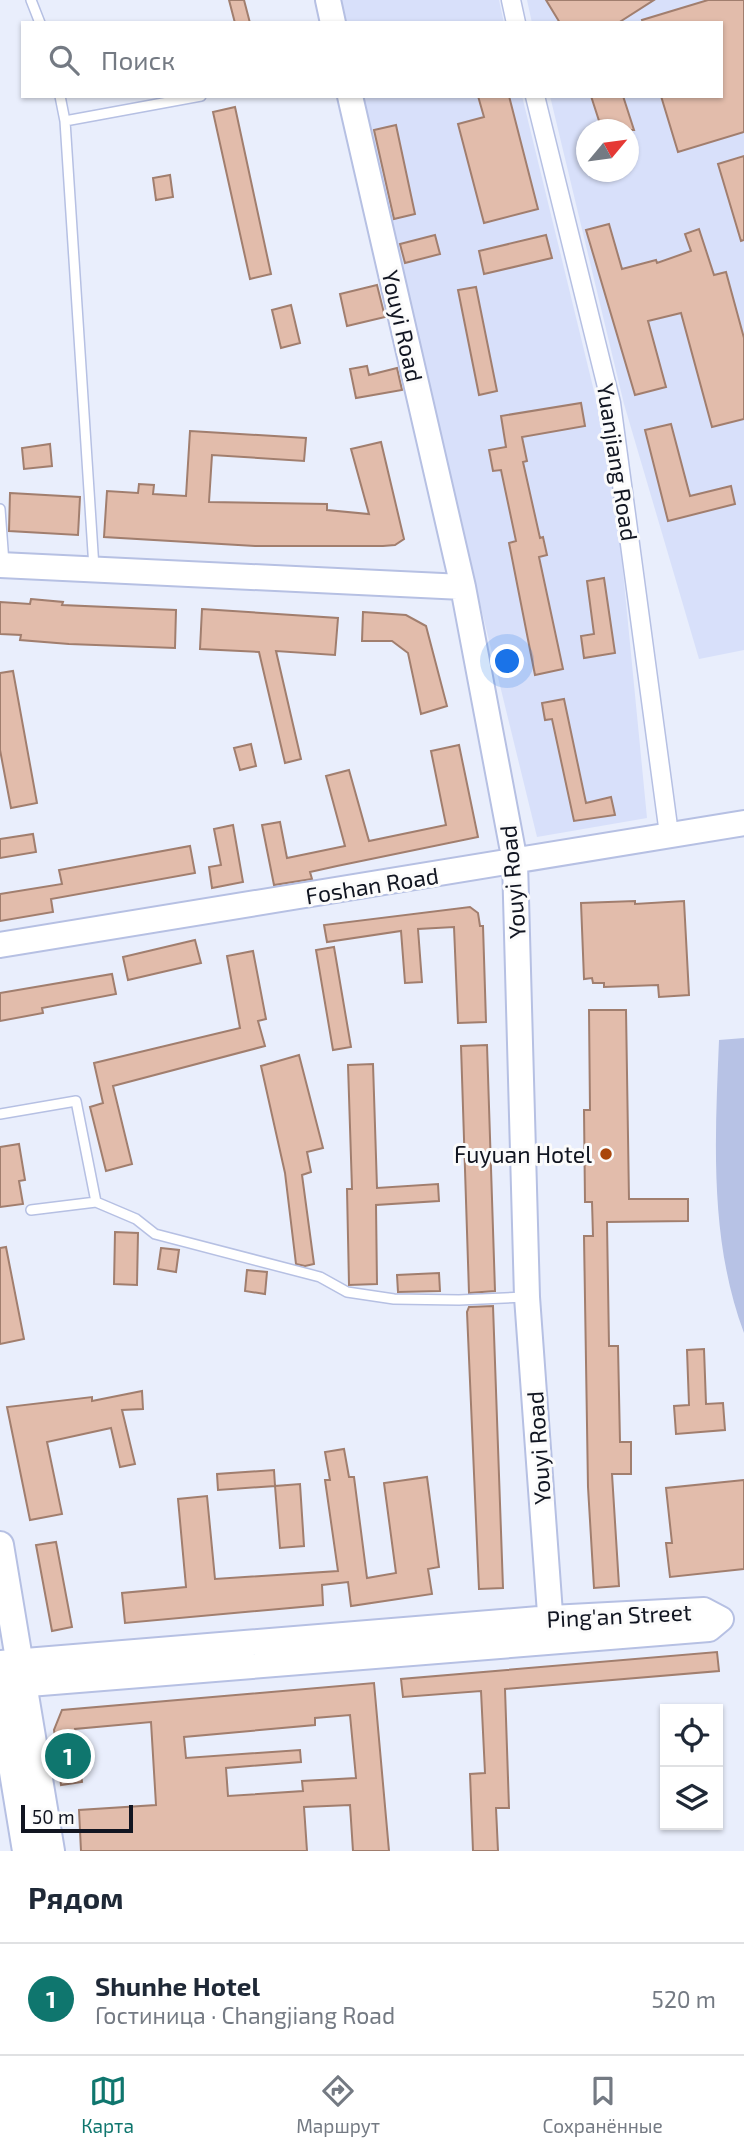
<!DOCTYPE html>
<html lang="ru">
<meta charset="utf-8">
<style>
:root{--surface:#fff;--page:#f2f2f3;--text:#1f2937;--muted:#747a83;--line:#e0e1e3;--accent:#0f766e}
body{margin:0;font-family:"Exo 2",sans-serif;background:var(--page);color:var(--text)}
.controls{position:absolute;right:21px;bottom:21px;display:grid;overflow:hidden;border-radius:0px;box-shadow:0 2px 5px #0004}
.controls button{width:63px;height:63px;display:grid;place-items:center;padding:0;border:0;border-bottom:2px solid var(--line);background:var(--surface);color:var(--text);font:35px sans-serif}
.compass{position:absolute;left:576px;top:119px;width:63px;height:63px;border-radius:50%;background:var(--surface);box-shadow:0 2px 5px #0004;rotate:61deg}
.scale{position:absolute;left:21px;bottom:18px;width:112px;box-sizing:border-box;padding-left:7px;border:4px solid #111521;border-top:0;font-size:19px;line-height:24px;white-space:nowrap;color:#111521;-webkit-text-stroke:5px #fbfbfb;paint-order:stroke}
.you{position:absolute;left:508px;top:662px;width:24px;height:24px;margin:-18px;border:5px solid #fff;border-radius:50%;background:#1a73e8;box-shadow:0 0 0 10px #1a73e833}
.badge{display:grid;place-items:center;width:46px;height:46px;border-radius:50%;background:var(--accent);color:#fff;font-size:23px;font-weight:700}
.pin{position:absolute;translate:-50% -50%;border:4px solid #fff;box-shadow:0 2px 7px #0006}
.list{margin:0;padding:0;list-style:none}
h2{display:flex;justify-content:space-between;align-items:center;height:91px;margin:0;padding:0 28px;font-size:30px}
h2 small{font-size:23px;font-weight:400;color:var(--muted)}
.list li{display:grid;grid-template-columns:46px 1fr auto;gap:21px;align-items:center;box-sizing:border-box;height:112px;padding:0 28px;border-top:2px solid var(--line)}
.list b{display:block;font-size:26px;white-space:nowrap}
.list p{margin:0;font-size:23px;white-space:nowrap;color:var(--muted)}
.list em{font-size:23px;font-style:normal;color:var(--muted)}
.icon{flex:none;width:38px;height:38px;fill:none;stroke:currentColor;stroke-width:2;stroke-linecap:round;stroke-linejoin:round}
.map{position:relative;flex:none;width:744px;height:1851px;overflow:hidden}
.search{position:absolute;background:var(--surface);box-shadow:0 2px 5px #0004;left:21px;right:21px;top:21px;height:77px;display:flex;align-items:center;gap:18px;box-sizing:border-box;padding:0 24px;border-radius:0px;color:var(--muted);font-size:26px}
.sheet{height:203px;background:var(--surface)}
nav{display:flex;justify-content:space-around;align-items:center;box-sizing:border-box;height:98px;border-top:2px solid var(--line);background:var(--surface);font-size:19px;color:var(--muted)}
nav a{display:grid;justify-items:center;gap:4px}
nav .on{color:var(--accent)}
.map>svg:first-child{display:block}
</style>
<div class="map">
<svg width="744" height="1851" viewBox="0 0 744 1851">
<rect width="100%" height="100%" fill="#e9eefc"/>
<path fill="#d8e0fa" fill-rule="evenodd" d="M 332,0 L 499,0 L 504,23 L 338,23 Z
M 527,0 L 744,0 L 744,650 L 699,659 L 624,404 L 550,96 L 721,96 L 721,23 L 532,23 ZM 586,130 L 628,130 L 628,172 L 586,172 Z
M 356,96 L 522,96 L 613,469 L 647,818 L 537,837 Z"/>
<path fill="#b7c2e5" d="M 744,1038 L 744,1333 C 709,1239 715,1139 719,1040 Z"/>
<path fill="#e2bcab" stroke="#a17e6e" stroke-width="2" fill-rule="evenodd" d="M 229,0 L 244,0 L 250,23 L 235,23 Z
M 546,0 L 654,0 L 618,23 L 560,23 Z
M 708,0 L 744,0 L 744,132 L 678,152 L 661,96 L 721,96 L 721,23 L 643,23 L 642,20 Z
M 478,96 L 509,96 L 538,209 L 484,223 L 458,124 L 484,117 Z
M 591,96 L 623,96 L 634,130 L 602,130 Z
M 235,107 L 271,274 L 250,279 L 213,112 Z
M 396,125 L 415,214 L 394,219 L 374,130 Z
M 744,156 L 744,240 L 741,241 L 718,164 Z
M 170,175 L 173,197 L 156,200 L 153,178 Z
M 609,224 L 622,269 L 656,260 L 657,263 L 691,251 L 685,234 L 699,229 L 714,275 L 726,272 L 744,338 L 744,419 L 712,427 L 681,313 L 648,321 L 666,387 L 635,395 L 586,230 Z
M 435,235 L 440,254 L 405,263 L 400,244 Z
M 546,235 L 552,258 L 484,274 L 479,251 Z
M 377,285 L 385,317 L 347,326 L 340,294 Z
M 476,287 L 497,391 L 479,395 L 458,290 Z
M 291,305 L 300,343 L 281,348 L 272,310 Z
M 367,366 L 369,375 L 397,368 L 402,390 L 356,398 L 350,369 Z
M 581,403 L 585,426 L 522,437 L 527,461 L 523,462 L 540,538 L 543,537 L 547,555 L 539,557 L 563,669 L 535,675 L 509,543 L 516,541 L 501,470 L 493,471 L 489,450 L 506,447 L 501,416 Z
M 671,424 L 690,496 L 731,486 L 735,504 L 668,521 L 645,430 Z
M 190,431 L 306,438 L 304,461 L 212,455 L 209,502 L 327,504 L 327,510 L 369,514 L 351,449 L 381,442 L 404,539 L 395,545 L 383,546 L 255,546 L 104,537 L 107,491 L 138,493 L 139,484 L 154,485 L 153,494 L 186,496 Z
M 50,444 L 52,466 L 24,469 L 22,448 Z
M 10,493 L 80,497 L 78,535 L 9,531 Z
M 604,578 L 615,653 L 584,658 L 581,636 L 594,634 L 587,581 Z
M 31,599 L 63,602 L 62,605 L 176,610 L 175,648 L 69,644 L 20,640 L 21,635 L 0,634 L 0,602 L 30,604 Z
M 202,609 L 338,618 L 335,655 L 276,651 L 301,759 L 285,763 L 259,652 L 200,649 Z
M 363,612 L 406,615 L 426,626 L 447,706 L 421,714 L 408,653 L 392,641 L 362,641 Z
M 13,671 L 37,803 L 11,808 L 0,750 L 0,673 Z
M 564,699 L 586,803 L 611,797 L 615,815 L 574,821 L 552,719 L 545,720 L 542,703 Z
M 251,744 L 256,766 L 240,770 L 234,748 Z
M 459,745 L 478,837 L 337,866 L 310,872 L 312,879 L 274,885 L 262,825 L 280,822 L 287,858 L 345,846 L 326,776 L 349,770 L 369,841 L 446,825 L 431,751 Z
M 233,825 L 243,882 L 212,888 L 209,867 L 221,865 L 214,829 Z
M 33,834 L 36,852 L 0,858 L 0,839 Z
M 190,846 L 195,873 L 51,899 L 53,912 L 0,921 L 0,894 L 62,884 L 59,870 Z
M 635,901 L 635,904 L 684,901 L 689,995 L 659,997 L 658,985 L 604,987 L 604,983 L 593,983 L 592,978 L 584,979 L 581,903 Z
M 470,907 L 478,913 L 480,926 L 483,926 L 486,1022 L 458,1023 L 454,927 L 418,929 L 422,982 L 405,983 L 401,931 L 327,942 L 324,925 Z
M 195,940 L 201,963 L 128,980 L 123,957 Z
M 334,947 L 351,1047 L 333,1050 L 316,950 Z
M 253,951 L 266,1019 L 258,1021 L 265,1046 L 113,1086 L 132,1164 L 106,1171 L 90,1107 L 103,1103 L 94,1063 L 240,1028 L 227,956 Z
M 112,974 L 116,994 L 42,1008 L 43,1013 L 0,1021 L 0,993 Z
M 589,1010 L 626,1010 L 629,1199 L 688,1199 L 688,1221 L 607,1222 L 609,1346 L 618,1346 L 620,1442 L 631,1442 L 631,1474 L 612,1474 L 619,1586 L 594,1588 L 588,1487 L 584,1236 L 593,1236 L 592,1202 L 585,1202 L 584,1110 L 590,1110 Z
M 487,1045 L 495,1291 L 469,1293 L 461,1046 Z
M 299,1055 L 323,1148 L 307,1152 L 311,1172 L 302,1175 L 314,1264 L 305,1266 L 296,1264 L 285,1173 L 261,1066 Z
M 373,1064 L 377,1188 L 438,1184 L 439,1201 L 376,1205 L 377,1284 L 349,1285 L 347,1189 L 352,1189 L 348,1065 Z
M 19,1144 L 25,1180 L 19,1181 L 23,1204 L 0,1207 L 0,1147 Z
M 115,1232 L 138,1233 L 137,1285 L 114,1284 Z
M 6,1247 L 24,1339 L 0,1344 L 0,1248 Z
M 161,1248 L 179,1250 L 176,1272 L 158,1269 Z
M 247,1270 L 267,1272 L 265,1294 L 245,1291 Z
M 439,1273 L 440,1291 L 398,1292 L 397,1275 Z
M 493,1306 L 503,1588 L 479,1589 L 467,1312 L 469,1307 Z
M 704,1349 L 706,1404 L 723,1403 L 725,1430 L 676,1434 L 674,1406 L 689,1405 L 687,1350 Z
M 142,1391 L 143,1409 L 122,1410 L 135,1464 L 120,1467 L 111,1428 L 47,1442 L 62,1514 L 30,1520 L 7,1407 L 92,1397 L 92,1401 Z
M 344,1449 L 349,1477 L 354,1477 L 367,1578 L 396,1573 L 384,1483 L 427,1477 L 439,1567 L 428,1569 L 432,1594 L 351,1606 L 348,1582 L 322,1585 L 323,1605 L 125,1623 L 122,1593 L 186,1587 L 178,1499 L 207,1496 L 215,1579 L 338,1571 L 325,1480 L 330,1480 L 325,1452 Z
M 274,1470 L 275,1486 L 218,1490 L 217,1474 Z
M 744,1480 L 744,1569 L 670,1577 L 666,1543 L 672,1543 L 666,1488 Z
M 300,1484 L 304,1546 L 280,1548 L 275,1486 Z
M 56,1542 L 72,1627 L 52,1631 L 36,1545 Z
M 717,1652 L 719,1671 L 505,1689 L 509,1808 L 496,1808 L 498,1851 L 473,1851 L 470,1774 L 485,1773 L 481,1691 L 403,1697 L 401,1679 Z
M 374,1683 L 389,1851 L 353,1851 L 350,1805 L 304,1807 L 307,1851 L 81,1851 L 79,1810 L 156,1805 L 151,1722 L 75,1729 L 82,1782 L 61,1785 L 54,1730 L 62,1710 ZM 350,1715 L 356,1778 L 302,1781 L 303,1791 L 228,1796 L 226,1768 L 301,1762 L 300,1750 L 186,1758 L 184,1737 L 315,1725 L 315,1718 Z"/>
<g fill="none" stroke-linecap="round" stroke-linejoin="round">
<defs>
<path id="lane" d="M 31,0 L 40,23
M 60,96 L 65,121 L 94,568
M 65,121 L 201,96
M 0,509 L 4,563
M 0,1114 L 76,1101 L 96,1202 L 136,1219 L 155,1234 L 320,1277 L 347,1292 L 394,1299 L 459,1300 L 526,1297
M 31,1210 L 96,1202"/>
<path id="street" d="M 511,0 L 516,23
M 535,96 L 611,403 L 669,834"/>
<path id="secondary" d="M 328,0 L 333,23
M 350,96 L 463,587 L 515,862 L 527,1297 L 552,1641
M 0,565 L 463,587
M 0,945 L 744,823
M 0,1663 L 551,1618 L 704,1610 L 721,1619 L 709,1629 L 4,1686"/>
<path id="primary" d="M 0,1545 L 51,1851
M 0,1693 L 26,1851"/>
</defs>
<use href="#lane" stroke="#b6c0e3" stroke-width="12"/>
<use href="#street" stroke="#b6c0e3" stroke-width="21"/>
<use href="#secondary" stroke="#b6c0e3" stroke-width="28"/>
<use href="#primary" stroke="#b6c0e3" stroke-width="30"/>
<use href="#lane" stroke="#fff" stroke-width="9"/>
<use href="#street" stroke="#fff" stroke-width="18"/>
<use href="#secondary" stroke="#fff" stroke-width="24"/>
<use href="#primary" stroke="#fff" stroke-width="26"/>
</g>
<circle fill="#a9460b" stroke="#fbfbfb" stroke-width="2.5" cx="606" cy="1154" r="7"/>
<g text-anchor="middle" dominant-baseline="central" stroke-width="6" stroke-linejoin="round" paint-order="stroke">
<g font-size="23" fill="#111521" stroke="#fbfbfb">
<text transform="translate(403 326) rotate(77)">Youyi Road</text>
<text transform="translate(618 462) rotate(81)">Yuanjiang Road</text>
<text transform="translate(512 882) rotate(-95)">Youyi Road</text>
<text transform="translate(372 885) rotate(-9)">Foshan Road</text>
<text transform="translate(538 1448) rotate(-94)">Youyi Road</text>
<text transform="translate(619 1615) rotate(-3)">Ping'an Street</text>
</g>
<g font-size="23" fill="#111521" stroke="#fbfbfb" text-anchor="end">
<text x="592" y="1154">Fuyuan Hotel</text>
</g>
</g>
</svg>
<div class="controls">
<button><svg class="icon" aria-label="locate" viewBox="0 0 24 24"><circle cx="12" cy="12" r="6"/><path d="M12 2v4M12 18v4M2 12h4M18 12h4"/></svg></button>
<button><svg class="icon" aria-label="layers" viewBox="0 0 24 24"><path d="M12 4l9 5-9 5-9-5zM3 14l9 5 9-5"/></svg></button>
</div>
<svg class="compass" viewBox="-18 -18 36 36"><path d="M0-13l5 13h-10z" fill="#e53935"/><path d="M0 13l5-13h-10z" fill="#747a83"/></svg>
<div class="scale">50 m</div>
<div class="you"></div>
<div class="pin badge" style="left:68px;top:1756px">1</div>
<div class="search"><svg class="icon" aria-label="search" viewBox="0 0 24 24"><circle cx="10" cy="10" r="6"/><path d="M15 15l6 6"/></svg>Поиск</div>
</div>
<section class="sheet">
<h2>Рядом<small></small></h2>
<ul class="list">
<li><span class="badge">1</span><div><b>Shunhe Hotel</b><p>Гостиница · Changjiang Road</p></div><em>520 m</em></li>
</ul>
</section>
<nav>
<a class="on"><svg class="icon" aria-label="map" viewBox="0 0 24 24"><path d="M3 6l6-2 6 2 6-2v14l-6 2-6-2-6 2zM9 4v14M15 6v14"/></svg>Карта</a>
<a><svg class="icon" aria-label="directions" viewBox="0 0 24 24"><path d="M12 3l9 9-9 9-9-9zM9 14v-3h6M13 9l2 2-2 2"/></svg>Маршрут</a>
<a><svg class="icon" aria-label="saved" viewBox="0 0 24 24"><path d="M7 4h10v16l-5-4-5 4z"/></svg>Сохранённые</a>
</nav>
